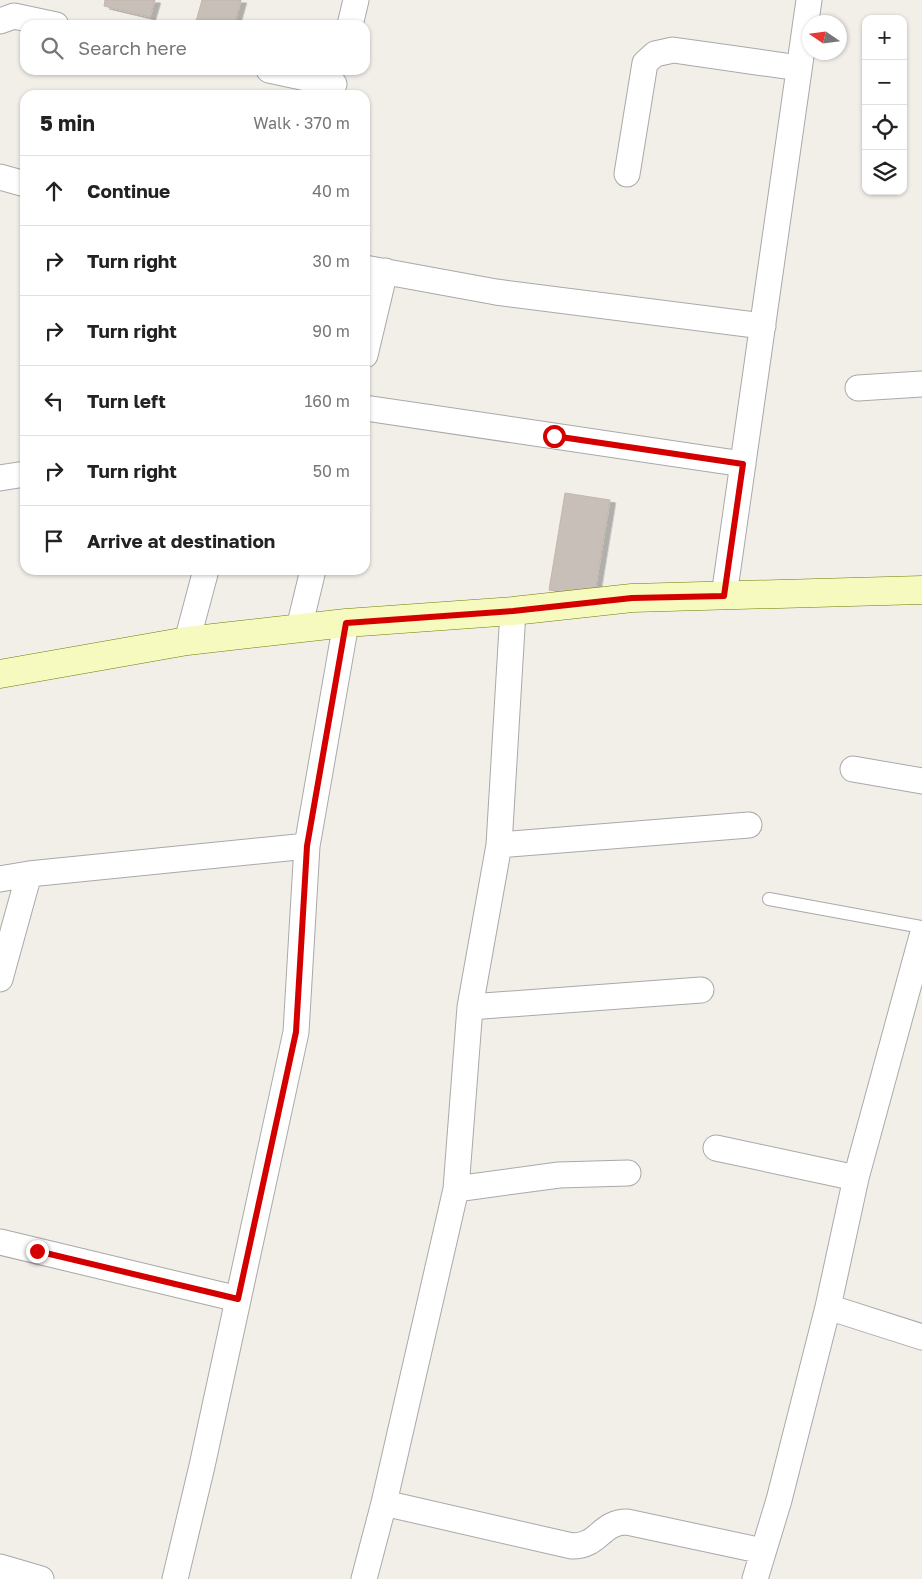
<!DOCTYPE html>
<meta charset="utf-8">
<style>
:root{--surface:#fff;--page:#f6f6f6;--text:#222;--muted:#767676;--line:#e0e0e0}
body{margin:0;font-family:"Golos Text",sans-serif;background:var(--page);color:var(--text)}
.controls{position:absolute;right:15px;top:15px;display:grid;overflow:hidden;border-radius:10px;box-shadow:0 1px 4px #0004}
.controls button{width:45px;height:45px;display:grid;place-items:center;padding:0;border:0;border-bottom:1px solid var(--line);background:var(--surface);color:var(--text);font:25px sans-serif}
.compass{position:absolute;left:802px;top:15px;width:45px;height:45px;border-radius:50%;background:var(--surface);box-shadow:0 1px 4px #0004;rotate:283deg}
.stop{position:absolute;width:15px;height:15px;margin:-11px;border:4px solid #d40000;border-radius:50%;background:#fff}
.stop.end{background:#d40000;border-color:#fff;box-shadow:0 1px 5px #0008}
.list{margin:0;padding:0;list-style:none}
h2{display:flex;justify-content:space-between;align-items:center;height:65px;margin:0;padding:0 20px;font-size:21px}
h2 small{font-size:16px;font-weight:400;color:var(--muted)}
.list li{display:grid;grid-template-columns:32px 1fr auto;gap:15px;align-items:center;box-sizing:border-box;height:70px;padding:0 20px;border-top:1px solid var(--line)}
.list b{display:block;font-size:19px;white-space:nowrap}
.list em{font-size:16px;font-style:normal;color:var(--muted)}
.icon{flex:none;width:28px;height:28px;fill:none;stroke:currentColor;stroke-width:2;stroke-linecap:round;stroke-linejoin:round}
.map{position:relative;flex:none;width:922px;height:1579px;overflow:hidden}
.search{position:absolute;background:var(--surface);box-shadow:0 1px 4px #0004;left:20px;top:20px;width:350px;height:55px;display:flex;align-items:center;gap:12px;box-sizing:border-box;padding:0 18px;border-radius:15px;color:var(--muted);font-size:19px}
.panel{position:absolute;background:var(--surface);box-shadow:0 1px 4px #0004;left:20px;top:90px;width:350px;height:485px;border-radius:15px}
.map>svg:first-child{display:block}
</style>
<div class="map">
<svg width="922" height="1579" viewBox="0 0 922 1579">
<defs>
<filter id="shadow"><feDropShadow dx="5.5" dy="3" stdDeviation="0" flood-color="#0004"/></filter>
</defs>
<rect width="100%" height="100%" fill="#f2efe9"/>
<path fill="#c7bfb8" stroke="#c4b6ab" filter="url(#shadow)" d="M 105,0 L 155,0 L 150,17 L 104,6 Z
M 202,0 L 241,0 L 234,25 L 195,25 Z
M 565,493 L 610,500 L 594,597 L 549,590 Z"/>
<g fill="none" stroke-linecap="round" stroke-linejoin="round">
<defs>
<path id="lane" d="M 769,899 L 922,927"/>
<path id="street" d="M 0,21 L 14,16 L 56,25
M 350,25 L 356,0
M 269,70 L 334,84
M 627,174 L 645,63 L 655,54 L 673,50 L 799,68
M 0,177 L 25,184
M 365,268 L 496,292 L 763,326
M 365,355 L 385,271
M 858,388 L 922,384
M 365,408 L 743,464
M 0,478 L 25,474
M 724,596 L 809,0
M 299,628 L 313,570
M 187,641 L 206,570
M 853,769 L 922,781
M 499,845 L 749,825
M 0,879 L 29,874 L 307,846 L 346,623
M 0,979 L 29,874
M 470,1007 L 701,990
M 716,1148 L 856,1178
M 456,1189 L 559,1175 L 628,1173
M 0,1242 L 238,1299
M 828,1307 L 922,1337
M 384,1503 L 572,1546 C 600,1546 600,1522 627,1522 L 763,1551
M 0,1567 L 41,1579
M 175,1579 L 202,1466 L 296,1032 L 307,846
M 364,1579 L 384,1503 L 456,1189 L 470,1007 L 499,845 L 513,611
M 755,1579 L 779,1500 L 828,1307 L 856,1178 L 922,936"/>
<path id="secondary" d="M 0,674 L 187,641 L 346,623 L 513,611 L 632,598 L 922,590"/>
</defs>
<use href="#lane" stroke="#a9a9a9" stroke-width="14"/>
<use href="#street" stroke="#a9a9a9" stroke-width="27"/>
<use href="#secondary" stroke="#707d05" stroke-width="29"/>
<use href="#lane" stroke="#fff" stroke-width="12"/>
<use href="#street" stroke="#fff" stroke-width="25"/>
<use href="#secondary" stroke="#f7fabf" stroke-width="28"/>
</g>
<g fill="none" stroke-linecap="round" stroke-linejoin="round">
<path stroke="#d40000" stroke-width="6" d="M 37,1251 L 238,1299 L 296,1032 L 307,846 L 346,623 L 513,611 L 632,598 L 724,596 L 743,464 L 554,436"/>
</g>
</svg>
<div class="controls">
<button>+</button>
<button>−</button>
<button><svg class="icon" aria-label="locate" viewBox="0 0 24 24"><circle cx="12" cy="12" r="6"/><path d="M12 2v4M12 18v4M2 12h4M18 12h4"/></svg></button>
<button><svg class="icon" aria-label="layers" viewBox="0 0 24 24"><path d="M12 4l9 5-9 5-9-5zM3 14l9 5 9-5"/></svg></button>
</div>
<svg class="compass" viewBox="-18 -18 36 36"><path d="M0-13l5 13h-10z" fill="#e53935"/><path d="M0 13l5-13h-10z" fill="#767676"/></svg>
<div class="stop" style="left:554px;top:436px"></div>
<div class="stop end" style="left:37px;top:1251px"></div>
<div class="search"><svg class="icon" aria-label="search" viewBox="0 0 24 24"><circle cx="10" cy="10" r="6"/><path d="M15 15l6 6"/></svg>Search here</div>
<section class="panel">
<h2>5 min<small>Walk · 370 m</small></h2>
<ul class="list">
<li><svg class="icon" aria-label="ahead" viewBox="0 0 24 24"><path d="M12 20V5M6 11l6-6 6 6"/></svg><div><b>Continue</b></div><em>40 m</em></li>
<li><svg class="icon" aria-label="right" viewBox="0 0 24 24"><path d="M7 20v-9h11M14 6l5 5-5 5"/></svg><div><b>Turn right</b></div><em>30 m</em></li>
<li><svg class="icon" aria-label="right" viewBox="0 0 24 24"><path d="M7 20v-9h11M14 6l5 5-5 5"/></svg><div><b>Turn right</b></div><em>90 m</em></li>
<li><svg class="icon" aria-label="left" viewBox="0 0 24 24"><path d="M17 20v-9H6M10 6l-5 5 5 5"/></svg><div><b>Turn left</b></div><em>160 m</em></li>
<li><svg class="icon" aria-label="right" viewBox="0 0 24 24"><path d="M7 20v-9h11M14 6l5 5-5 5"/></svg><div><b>Turn right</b></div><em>50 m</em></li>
<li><svg class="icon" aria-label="arrive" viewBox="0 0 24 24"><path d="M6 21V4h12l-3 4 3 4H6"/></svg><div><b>Arrive at destination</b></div></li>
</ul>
</section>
</div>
